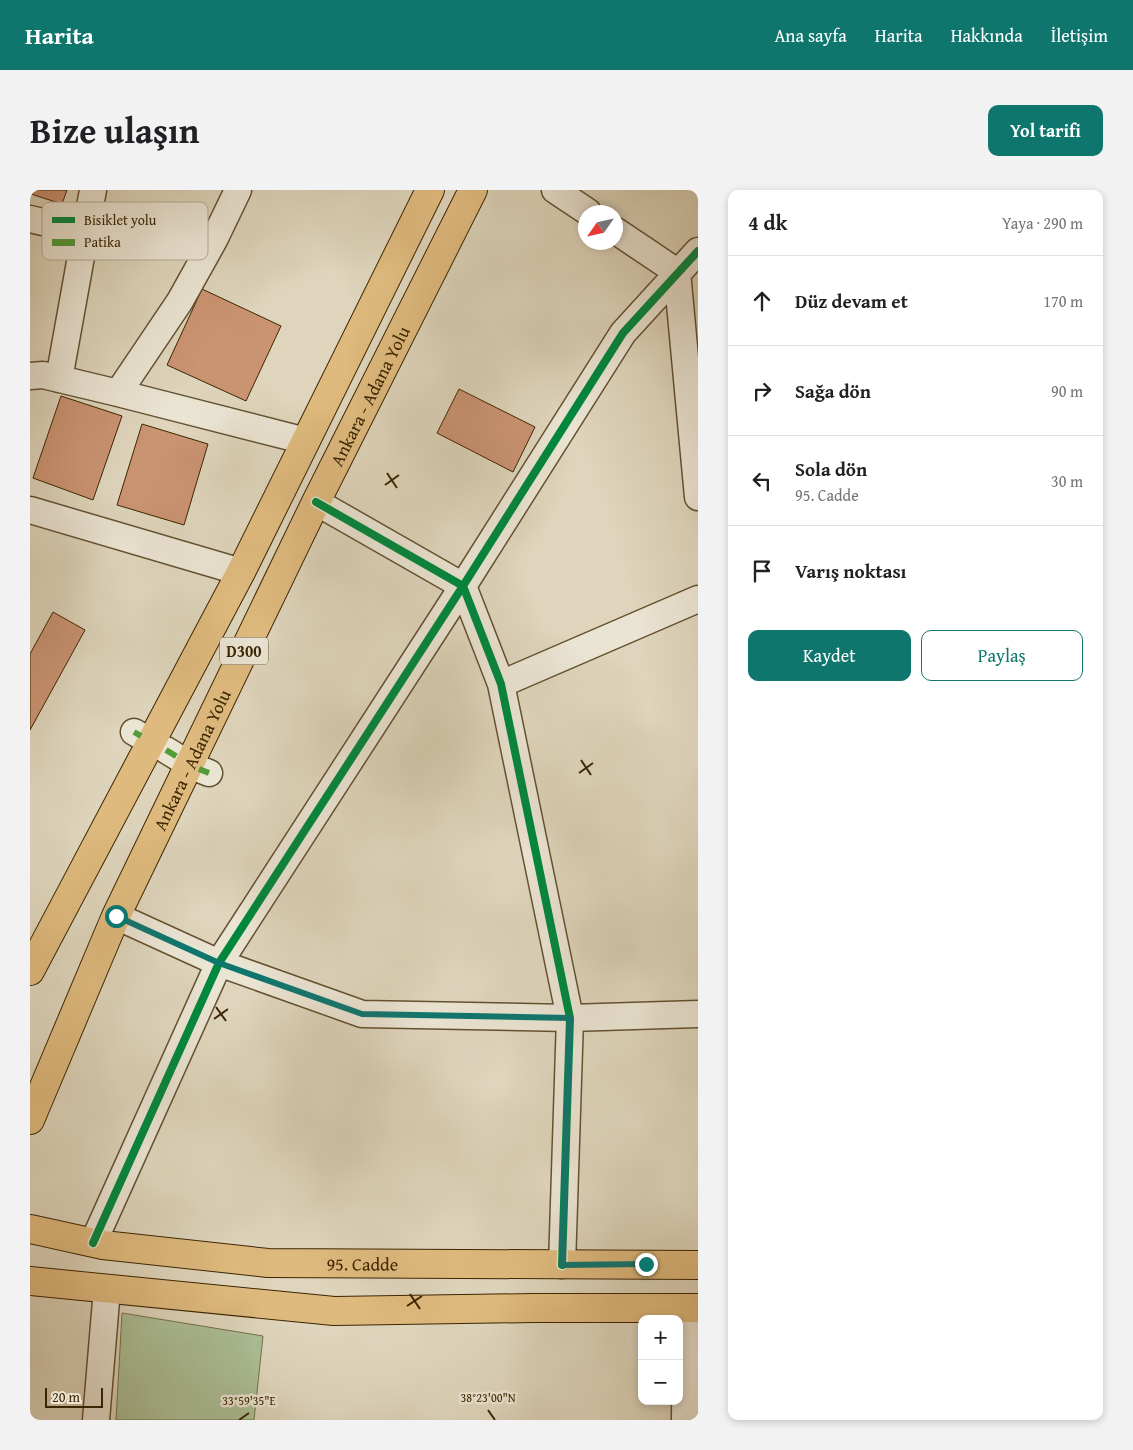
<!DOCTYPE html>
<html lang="tr">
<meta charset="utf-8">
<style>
:root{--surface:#fff;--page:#f2f2f2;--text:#202124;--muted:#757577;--line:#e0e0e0;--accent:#0f766e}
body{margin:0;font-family:"Gentium Book Plus",serif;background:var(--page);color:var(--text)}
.controls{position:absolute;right:15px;bottom:15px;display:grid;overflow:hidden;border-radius:10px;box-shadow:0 2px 8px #0003}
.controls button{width:45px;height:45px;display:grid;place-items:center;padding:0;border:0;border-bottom:1px solid var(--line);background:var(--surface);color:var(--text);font:25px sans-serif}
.compass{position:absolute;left:548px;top:15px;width:45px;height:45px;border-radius:50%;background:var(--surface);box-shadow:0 2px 8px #0003;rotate:236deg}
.scale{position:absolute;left:15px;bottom:12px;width:58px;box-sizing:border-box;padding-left:5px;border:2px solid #3c2501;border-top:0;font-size:14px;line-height:18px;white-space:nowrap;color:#3c2501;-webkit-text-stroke:4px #eae4d3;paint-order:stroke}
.stop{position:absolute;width:15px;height:15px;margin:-11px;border:4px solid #0f766e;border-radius:50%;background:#fff}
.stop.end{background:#0f766e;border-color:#fff;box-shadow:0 1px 5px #0008}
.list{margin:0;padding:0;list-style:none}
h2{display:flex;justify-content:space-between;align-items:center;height:65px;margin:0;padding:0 20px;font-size:21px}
h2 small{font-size:16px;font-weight:400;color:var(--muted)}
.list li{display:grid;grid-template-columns:32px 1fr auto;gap:15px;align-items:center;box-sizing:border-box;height:90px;padding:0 20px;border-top:1px solid var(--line)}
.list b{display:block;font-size:19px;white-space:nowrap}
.list p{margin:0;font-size:16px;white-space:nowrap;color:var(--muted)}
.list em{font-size:16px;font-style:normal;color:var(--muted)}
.actions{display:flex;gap:10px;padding:15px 20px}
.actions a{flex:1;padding:11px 0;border:1px solid var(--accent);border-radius:10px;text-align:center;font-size:18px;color:var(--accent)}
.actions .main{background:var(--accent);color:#fff}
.icon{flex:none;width:28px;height:28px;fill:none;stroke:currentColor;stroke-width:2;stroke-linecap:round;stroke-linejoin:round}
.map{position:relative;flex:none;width:668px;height:1230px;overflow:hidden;border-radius:10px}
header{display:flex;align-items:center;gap:30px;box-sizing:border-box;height:70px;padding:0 25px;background:var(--accent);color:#fff}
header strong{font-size:24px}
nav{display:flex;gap:28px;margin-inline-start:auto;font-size:18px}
.intro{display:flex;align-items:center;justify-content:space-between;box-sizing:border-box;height:120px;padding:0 30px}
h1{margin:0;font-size:35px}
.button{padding:12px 22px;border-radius:10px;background:var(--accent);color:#fff;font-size:18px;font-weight:700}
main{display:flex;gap:30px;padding:0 30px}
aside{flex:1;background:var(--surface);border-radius:10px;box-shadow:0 2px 8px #0003}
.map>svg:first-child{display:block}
</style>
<header>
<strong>Harita</strong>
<nav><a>Ana sayfa</a><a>Harita</a><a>Hakkında</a><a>İletişim</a></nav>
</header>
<div class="intro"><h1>Bize ulaşın</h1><a class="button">Yol tarifi</a></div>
<main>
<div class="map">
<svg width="668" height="1230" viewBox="0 0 668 1230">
<rect width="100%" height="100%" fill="#ded5bc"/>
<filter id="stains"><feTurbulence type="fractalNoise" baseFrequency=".004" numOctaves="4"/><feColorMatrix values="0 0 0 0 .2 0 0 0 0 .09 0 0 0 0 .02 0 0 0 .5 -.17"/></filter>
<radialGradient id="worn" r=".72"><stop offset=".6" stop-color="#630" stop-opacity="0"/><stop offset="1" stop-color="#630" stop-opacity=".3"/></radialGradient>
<path fill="#abbe96" stroke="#74724c" d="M 92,1123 L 233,1146 L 224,1230 L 86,1230 Z"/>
<path fill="#ca9372" stroke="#3c2501" d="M 2,0 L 37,0 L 32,14 L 1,4 Z
M 172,99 L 251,136 L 216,211 L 137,175 Z
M 429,199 L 505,237 L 483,282 L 407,243 Z
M 31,206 L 92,226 L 63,310 L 3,288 Z
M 112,234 L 178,254 L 154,335 L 87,315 Z
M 23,422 L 55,440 L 0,540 L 0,464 Z"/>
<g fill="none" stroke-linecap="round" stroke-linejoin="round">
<defs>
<path id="minor" d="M 525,0 L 558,22
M 0,29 L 56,42
M 586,41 L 647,82 L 668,307
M 0,186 L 13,185 L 88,203 L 276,251
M 29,189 L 63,0
M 88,203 L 150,111 L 184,50 L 208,0
M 286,312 L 433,396 L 471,494 L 540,828 L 532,1075
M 0,320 L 211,382
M 471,494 L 668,409
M 104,542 L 111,546
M 136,560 L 149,568
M 169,579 L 179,583
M 86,726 L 189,773 L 332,824 L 540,828 L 668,824
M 63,1053 L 189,773 L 433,396 L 593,143 L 668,61
M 66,1230 L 77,1099
M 655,1230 L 656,1118"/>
<g id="major">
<path id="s1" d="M 0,1039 L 73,1055 L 238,1073 L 668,1075"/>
<path d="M 0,1091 L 304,1121 L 503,1118 L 668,1118"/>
</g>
<g id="highway">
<path d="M 0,781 L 211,382 L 400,0"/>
<path id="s2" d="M 0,930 L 86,726 L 286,312 L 443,0"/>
</g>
</defs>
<use href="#minor" stroke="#645130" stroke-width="29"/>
<use href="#major" stroke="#3c2501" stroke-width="30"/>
<use href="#highway" stroke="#3c2501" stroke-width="30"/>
<use href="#minor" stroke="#eae4d3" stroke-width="26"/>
<use href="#major" stroke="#dfba7e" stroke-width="28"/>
<use href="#highway" stroke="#dfba7e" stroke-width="28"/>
<path stroke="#529b39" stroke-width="6" stroke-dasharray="12 6" stroke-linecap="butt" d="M 104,542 L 111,546
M 136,560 L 149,568
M 169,579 L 179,583"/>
<defs>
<path id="cycleway" d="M 286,312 L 433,396 L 471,494 L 540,828 L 532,1075
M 63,1053 L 189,773 L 433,396 L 593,143 L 668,61"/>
</defs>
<use href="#cycleway" stroke="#eae4d3" stroke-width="11"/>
<use href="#cycleway" stroke="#00873e" stroke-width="8"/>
</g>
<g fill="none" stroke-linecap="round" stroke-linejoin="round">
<path stroke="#0f766e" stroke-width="6" d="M 86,726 L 189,773 L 332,824 L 540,828 L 532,1075 L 616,1074"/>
</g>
<path fill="none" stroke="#3c2501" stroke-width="2" d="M 357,283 L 367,298M 355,295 L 369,285M 551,570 L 561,585M 549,583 L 563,573M 186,817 L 196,831M 184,829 L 198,819M 380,1104 L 390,1119M 377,1116 L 392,1106M 458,1220 L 465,1230M 209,1230 L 219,1223"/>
<g text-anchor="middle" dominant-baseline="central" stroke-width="5" stroke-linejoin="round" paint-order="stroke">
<rect fill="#eae4d3" stroke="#705e40" stroke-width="1" x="190" y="447.5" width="48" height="27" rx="4"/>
<g font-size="16" font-weight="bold" fill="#3c2501">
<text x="214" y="461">D300</text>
</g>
<g font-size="18" fill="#3c2501" stroke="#eae4d3">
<text stroke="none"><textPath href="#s2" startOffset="800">Ankara - Adana Yolu</textPath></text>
<text stroke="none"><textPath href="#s2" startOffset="395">Ankara - Adana Yolu</textPath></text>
<text stroke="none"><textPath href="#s1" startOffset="335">95. Cadde</textPath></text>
</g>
</g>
<rect x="12" y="12" width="166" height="58" rx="8" fill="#eae4d3" stroke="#b6ab94" stroke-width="1"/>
<rect x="22" y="27" width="23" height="6" fill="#00873e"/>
<rect x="22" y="49" width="23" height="7" fill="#529b39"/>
<g font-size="14" fill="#3c2501">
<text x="54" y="35">Bisiklet yolu</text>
<text x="54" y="57">Patika</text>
</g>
<g font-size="12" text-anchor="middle" fill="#3c2501" stroke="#eae4d3" stroke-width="5" stroke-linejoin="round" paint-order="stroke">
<text x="458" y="1212">38°23'00"N</text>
<text x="219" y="1215">33°59'35"E</text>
</g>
<rect width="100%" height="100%" filter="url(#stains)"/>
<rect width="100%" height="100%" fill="url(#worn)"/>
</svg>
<div class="controls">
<button>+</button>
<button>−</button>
</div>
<svg class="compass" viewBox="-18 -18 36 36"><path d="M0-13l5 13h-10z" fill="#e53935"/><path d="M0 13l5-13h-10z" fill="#757577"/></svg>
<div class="scale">20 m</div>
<div class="stop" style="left:86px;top:726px"></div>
<div class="stop end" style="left:616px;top:1074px"></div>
</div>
<aside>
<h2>4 dk<small>Yaya · 290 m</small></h2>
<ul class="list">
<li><svg class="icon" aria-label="ahead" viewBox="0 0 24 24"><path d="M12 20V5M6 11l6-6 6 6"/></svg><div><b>Düz devam et</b></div><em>170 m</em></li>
<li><svg class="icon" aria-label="right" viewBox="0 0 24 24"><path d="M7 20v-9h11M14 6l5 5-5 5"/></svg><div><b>Sağa dön</b></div><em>90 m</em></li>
<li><svg class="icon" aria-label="left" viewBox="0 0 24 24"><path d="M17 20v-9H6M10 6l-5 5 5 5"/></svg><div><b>Sola dön</b><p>95. Cadde</p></div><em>30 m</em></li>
<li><svg class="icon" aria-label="arrive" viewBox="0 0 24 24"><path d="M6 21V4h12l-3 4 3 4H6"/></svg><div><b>Varış noktası</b></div></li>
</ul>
<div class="actions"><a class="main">Kaydet</a><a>Paylaş</a></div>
</aside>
</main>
